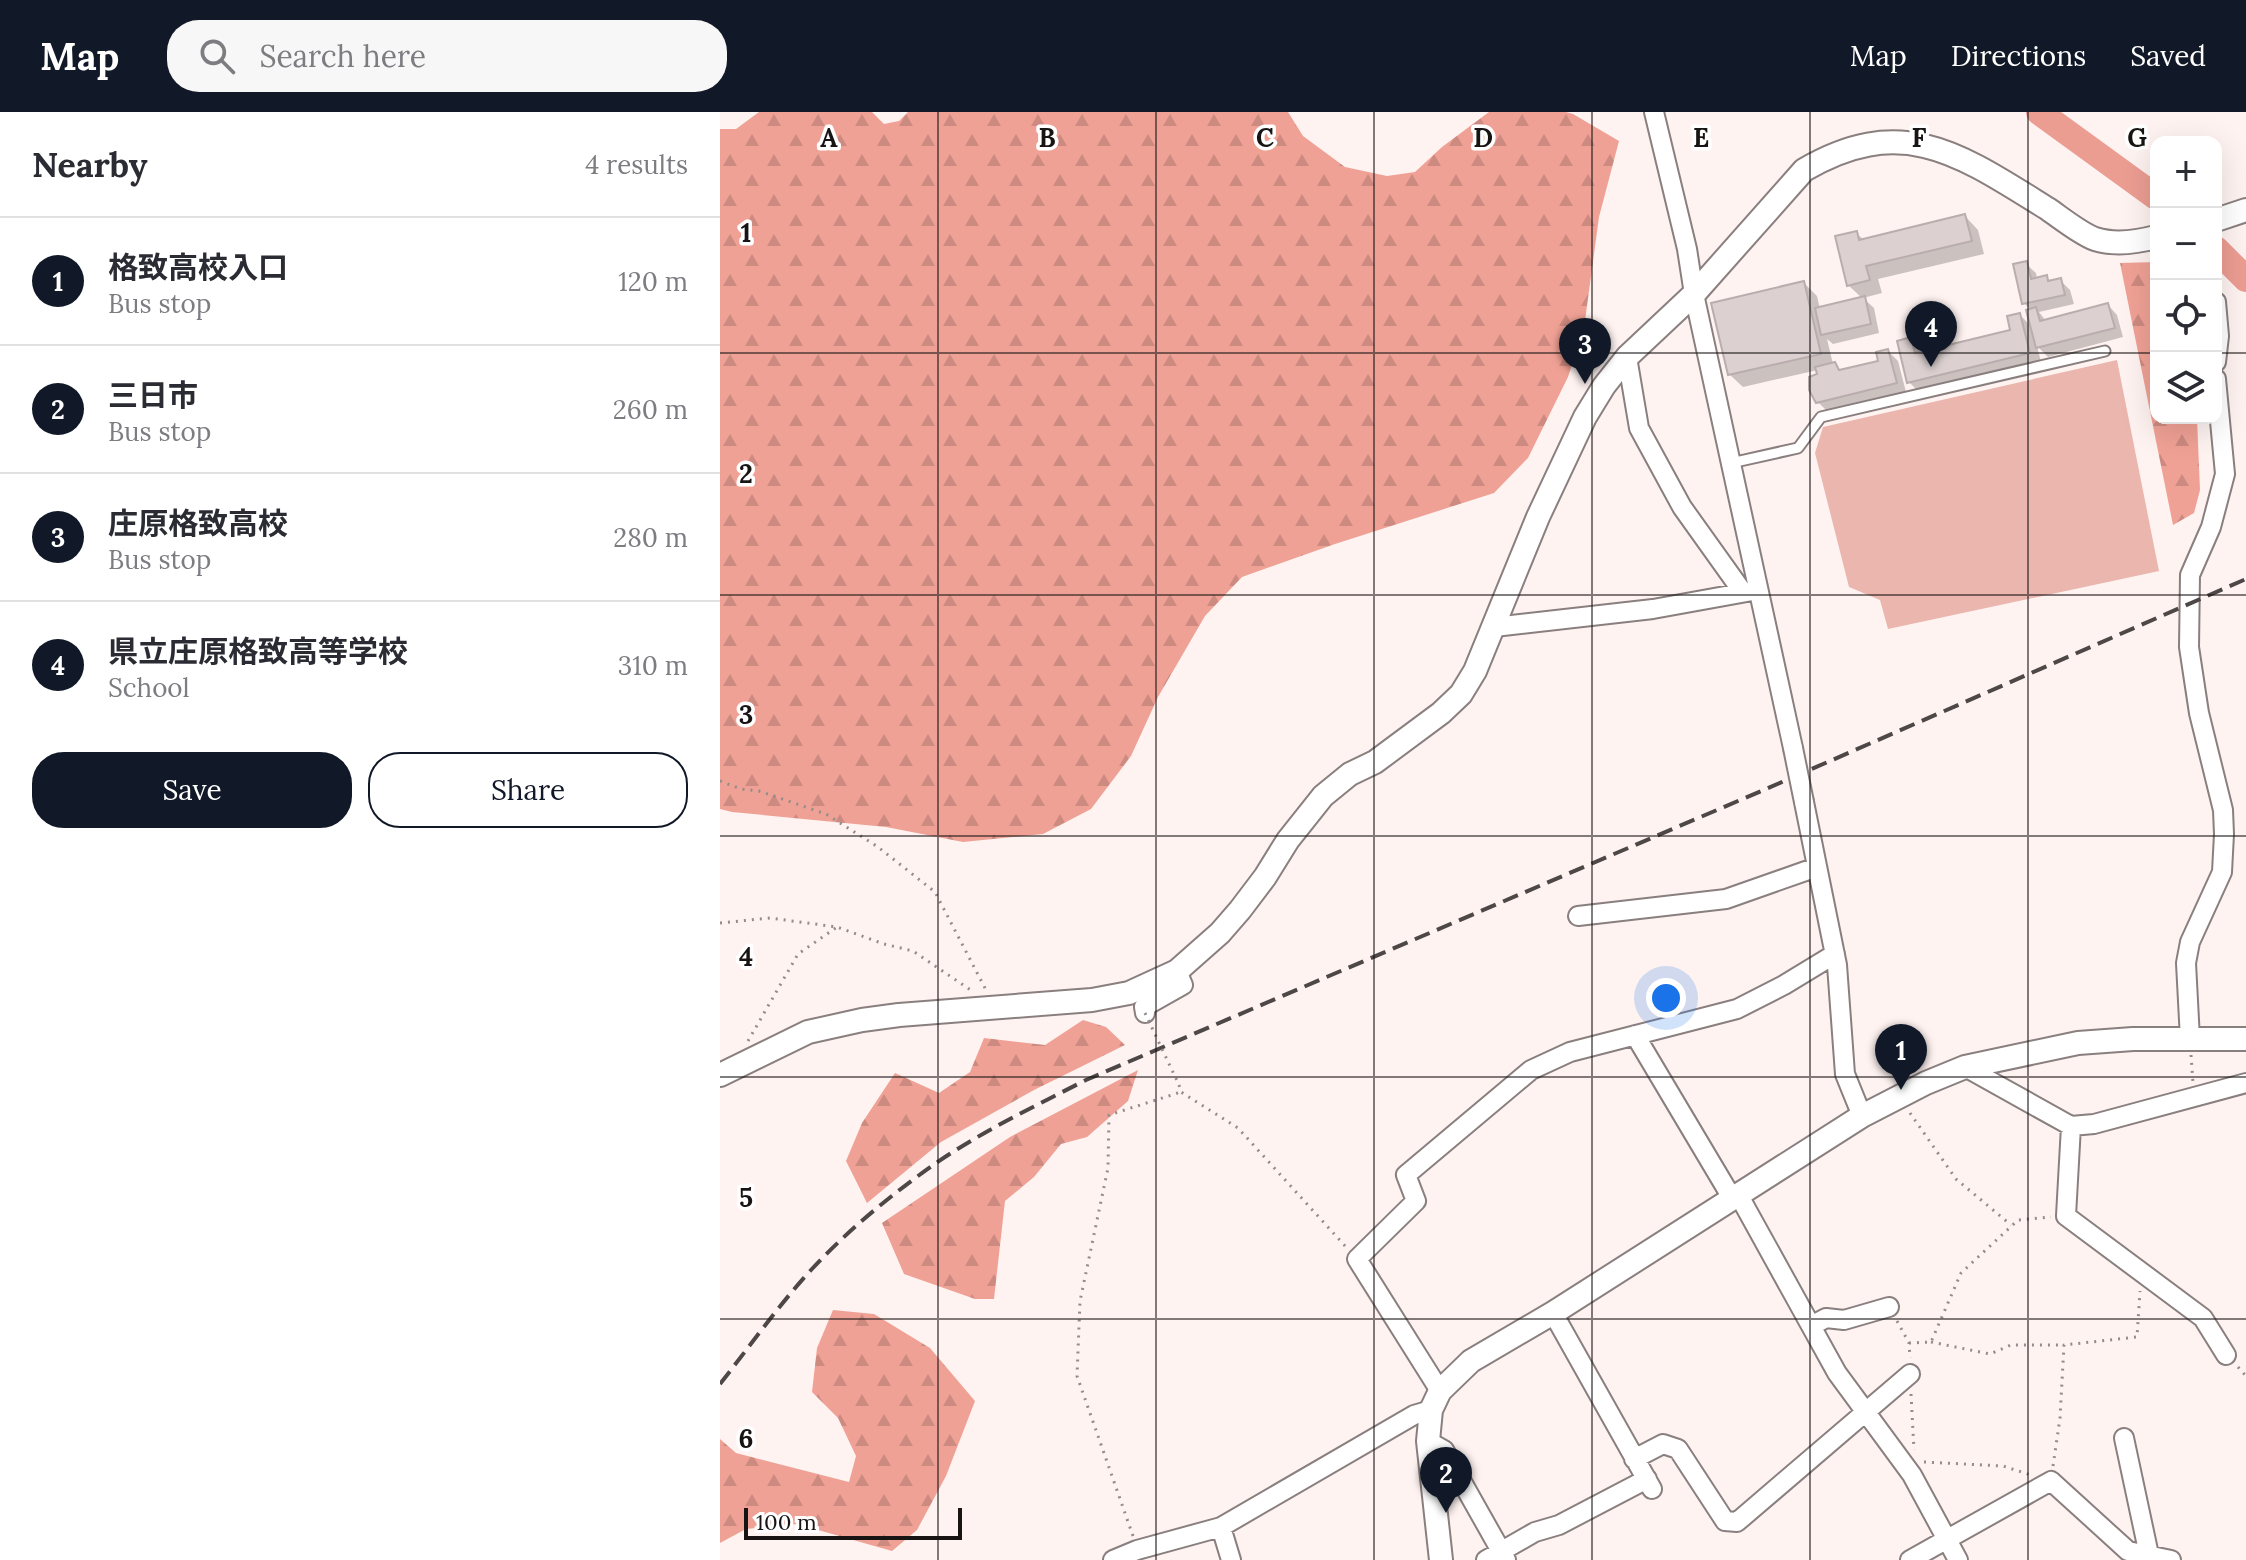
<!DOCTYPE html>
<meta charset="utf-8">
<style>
:root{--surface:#fff;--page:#f7f7f7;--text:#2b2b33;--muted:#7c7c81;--line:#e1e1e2;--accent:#111827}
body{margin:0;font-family:Lora,"Noto Sans JP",serif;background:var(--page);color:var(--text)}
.controls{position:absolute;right:24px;top:24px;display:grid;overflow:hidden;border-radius:16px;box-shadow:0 8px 32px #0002}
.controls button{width:72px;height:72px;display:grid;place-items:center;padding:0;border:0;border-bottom:2px solid var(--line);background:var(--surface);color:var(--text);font:40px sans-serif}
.scale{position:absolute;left:24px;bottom:20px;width:218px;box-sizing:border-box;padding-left:8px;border:4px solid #181414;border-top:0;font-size:22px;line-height:28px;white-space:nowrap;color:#181414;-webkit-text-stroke:6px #fff;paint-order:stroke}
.you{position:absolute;left:946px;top:886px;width:28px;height:28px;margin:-20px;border:6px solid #fff;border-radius:50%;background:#1a73e8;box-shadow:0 0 0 12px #1a73e833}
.badge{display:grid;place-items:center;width:52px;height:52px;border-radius:50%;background:var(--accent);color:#fff;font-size:26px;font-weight:700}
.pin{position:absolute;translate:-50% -66px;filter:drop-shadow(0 2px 4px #0008)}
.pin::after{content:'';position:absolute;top:42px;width:28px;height:24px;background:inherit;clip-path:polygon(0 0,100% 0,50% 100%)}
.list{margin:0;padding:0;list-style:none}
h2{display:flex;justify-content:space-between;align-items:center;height:104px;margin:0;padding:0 32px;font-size:34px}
h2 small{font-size:26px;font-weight:400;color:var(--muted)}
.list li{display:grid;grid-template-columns:52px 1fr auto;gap:24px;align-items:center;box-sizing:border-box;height:128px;padding:0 32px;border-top:2px solid var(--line)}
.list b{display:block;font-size:30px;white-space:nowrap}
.list p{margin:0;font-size:26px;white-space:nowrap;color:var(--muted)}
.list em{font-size:26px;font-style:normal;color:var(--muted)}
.actions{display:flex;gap:16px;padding:24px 32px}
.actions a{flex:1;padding:18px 0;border:2px solid var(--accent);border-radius:32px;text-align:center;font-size:28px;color:var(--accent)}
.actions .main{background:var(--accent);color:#fff}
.icon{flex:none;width:44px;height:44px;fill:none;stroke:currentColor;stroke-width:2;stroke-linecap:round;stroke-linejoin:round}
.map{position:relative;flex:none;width:1526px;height:1448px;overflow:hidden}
header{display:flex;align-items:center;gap:48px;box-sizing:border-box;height:112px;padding:0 40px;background:var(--accent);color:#fff}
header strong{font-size:38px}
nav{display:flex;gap:44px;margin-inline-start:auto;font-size:28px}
.search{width:560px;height:72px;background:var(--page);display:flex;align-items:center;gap:20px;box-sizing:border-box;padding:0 28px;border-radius:32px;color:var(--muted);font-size:30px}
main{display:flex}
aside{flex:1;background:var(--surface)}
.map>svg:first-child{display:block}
</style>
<header>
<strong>Map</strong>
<div class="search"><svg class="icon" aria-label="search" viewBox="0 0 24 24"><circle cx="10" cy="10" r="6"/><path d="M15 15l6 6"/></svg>Search here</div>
<nav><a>Map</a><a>Directions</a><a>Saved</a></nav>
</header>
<main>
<aside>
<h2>Nearby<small>4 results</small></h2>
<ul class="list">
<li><span class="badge">1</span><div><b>格致高校入口</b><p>Bus stop</p></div><em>120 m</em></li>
<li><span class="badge">2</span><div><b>三日市</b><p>Bus stop</p></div><em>260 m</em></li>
<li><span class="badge">3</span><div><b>庄原格致高校</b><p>Bus stop</p></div><em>280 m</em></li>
<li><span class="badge">4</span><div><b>県立庄原格致高等学校</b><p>School</p></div><em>310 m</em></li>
</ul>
<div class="actions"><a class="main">Save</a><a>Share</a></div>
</aside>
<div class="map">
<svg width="1526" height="1448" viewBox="0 0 1526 1448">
<defs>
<pattern id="forest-firs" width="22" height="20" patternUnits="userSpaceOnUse" patternTransform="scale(2)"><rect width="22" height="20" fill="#f0a195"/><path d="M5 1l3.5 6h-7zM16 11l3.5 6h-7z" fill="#cd8a80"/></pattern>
</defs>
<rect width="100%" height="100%" fill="#fef3f1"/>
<path fill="url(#forest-firs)" d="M 39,0 L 152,0 L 164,12 L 179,9 L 188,0 L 568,0 L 583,24 L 625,55 L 667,64 L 695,60 L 722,35 L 769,0 L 846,0 L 853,2 L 899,29 L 879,105 L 864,216 L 848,265 L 808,346 L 774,381 L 615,432 L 522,465 L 485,504 L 438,585 L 411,644 L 371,697 L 323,722 L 243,730 L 166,715 L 12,700 L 0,697 L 0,17 L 16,17 Z
M 1436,150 L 1436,306 L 1477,306 L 1480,378 L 1474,401 L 1453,413 L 1400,151 Z
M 363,908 L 386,915 L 405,933 L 314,978 L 221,1030 L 147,1091 L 126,1049 L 142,1011 L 175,961 L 219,981 L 250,960 L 264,926 L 325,933 Z
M 418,958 L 408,989 L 367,1025 L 341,1032 L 314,1065 L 285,1089 L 274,1187 L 255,1187 L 184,1162 L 162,1111 L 290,1025 Z
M 113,1198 L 154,1202 L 210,1236 L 255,1289 L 226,1364 L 197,1418 L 172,1439 L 77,1412 L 26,1417 L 0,1431 L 0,1327 L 16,1341 L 129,1370 L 136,1344 L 118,1306 L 92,1280 L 97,1236 Z"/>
<path fill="#eab6ae" d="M 1397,248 L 1439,459 L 1168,517 L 1160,488 L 1129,475 L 1095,341 L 1103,315 Z"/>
<path fill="#0003" d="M 1245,104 L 1258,118 L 1264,142 L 1158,167 L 1162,181 L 1143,186 L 1154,196 L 1159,221 L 1113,232 L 1107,227 L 1113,252 L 1122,259 L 1161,250 L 1168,239 L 1178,249 L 1186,280 L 1108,300 L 1098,290 L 1098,258 L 1023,275 L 1009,262 L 1084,171 L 1097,184 L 1100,197 L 1143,187 L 1128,173 L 1136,121 L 1144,128 Z
M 1306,152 L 1316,161 L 1317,167 L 1326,165 L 1331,170 L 1340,168 L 1350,178 L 1354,192 L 1319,200 L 1326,209 L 1388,193 L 1397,203 L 1403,225 L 1328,245 L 1317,234 L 1322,254 L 1202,283 L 1189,270 L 1191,227 L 1204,241 L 1293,220 L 1300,203 L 1314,217 L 1311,198 L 1304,191 Z"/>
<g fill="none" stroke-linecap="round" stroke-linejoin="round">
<path stroke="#ec9d92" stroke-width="26" d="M 1319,0 L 1436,85
M 1496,137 L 1526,167"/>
</g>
<path fill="#dcd1d0" stroke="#b9aead" stroke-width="2" d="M 1245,102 L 1252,129 L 1146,154 L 1150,168 L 1127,174 L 1115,124 L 1137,119 L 1139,128 Z
M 1307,149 L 1311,167 L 1327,163 L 1328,169 L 1341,166 L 1345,183 L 1302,192 L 1293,152 Z
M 1084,169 L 1101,242 L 1008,263 L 991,191 Z
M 1145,184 L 1151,212 L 1101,223 L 1095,196 Z
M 1388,191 L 1395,216 L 1316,236 L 1306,198 L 1316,195 L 1320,209 Z
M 1300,201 L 1310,241 L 1187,271 L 1177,229 L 1191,225 L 1195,241 L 1290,218 L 1287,204 Z
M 1168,237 L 1177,271 L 1096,291 L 1089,278 L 1089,265 L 1097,262 L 1095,255 L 1115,250 L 1119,258 L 1158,249 L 1156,240 Z"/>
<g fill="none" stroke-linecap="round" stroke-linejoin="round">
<defs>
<path id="service" d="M 1011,351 L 1078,336 L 1101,305 L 1385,239"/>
<path id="minor" d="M 934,0 L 967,137 L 974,182 L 1073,636
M 1496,190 L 1499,224 L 1496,250
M 907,245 L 919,316 L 962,395 L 1022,479
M 774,515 L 933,497 L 1038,478
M 1084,690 L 1117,853 L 1125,962 L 1142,1004
M 858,804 L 1006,787 L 1097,755
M 425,901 L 424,895 L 463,873 L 457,859
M 915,923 L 1012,1086
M 1470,927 L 1466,851 L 1470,830 L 1502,760 L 1504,722 L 1503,698 L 1479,601 L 1469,535 L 1470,463 L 1491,415 L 1505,362 L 1496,267
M 1245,955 L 1351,1014 L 1374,1012 L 1526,971
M 1351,1014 L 1346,1104 L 1483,1206 L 1506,1243
M 1018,1082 L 1117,1261 L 1192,1363 L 1238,1448
M 833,1201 L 932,1377
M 1091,1214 L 1106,1206 L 1124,1208 L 1169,1195
M 720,1279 L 637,1147 L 696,1089 L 686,1063 L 811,958 L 850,940 L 1017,897 L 1064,873 L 1115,842
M 1404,1326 L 1429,1443
M 708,1329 L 724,1338 L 786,1448
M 914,1347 L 943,1332 L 958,1337 L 1005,1409 L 1017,1410 L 1190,1262
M 501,1415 L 511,1448
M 393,1448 L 417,1438 L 501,1415 L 694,1303 L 711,1298
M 766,1448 L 815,1420 L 839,1413 L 927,1367
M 1190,1448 L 1331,1369 L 1408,1439 L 1451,1448"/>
<path id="tertiary" d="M 1496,108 L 1526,98
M 0,963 L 88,920 L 142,908 L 179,903 L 372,888 L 409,881 L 457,859 L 500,821 L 520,798 L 545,765 L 568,728 L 603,684 L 630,662 L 655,650 L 721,601 L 741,582 L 755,559 L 818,405 L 865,305 L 884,274 L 907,245 L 974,182 L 1084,58 C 1183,0 1241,43 1328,97 C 1341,106 1361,122 1375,127 C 1394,133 1417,130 1436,125
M 721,1448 L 708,1329 L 711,1298 L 720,1279 L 751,1249 L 833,1201 L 1142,1004 L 1206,971 L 1245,955 L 1358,931 L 1413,927 L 1526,927"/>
</defs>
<use href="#service" stroke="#897f7e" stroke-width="13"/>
<use href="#minor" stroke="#897f7e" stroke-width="22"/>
<use href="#tertiary" stroke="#897f7e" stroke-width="26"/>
<path stroke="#948c8b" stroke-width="3" stroke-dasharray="2 6" stroke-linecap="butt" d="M 0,669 L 21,677 L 39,679 L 106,702 L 158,735 L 215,780 L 266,878
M 0,811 L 50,806 L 117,815 L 164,832 L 193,839 L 252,879
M 28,929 L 78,842 L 117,815
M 1471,943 L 1473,971
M 459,973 L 461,980 L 518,1016 L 626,1135
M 1190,1001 L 1236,1067 L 1291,1113
M 1177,1209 L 1189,1231 L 1190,1246
M 1211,1230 L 1270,1242 L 1291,1233 L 1344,1233
M 1189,1231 L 1211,1230 L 1241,1161 L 1298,1108 L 1331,1105
M 1518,1255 L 1526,1264
M 1191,1282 L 1194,1338
M 1204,1350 L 1283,1354 L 1311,1363
M 1333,1354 L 1340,1306 L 1344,1233 L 1417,1225 L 1420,1179
M 413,1424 L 357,1264 L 360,1189 L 388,1056 L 389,1003 L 461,980"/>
<use href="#service" stroke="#fff" stroke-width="9"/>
<use href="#minor" stroke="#fff" stroke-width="18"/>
<use href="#tertiary" stroke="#fff" stroke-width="22"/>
<path stroke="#4d4847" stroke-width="4" stroke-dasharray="16 8" stroke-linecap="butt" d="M 0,1272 C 30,1234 58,1194 91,1158 C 128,1118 172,1082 216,1051 C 263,1019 315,994 366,968 L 1046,677 L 1526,467"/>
<defs>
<path id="minor-bridge" d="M 1073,636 L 1084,690"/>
</defs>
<use href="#minor-bridge" stroke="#897f7e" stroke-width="22" stroke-linecap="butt"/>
<path stroke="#948c8b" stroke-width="3" stroke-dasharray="2 6" stroke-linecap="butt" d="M 425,901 L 459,973"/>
<use href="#minor-bridge" stroke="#fff" stroke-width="18"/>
</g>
<path fill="none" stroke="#181414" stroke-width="2" stroke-opacity="0.55" d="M 218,0 L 218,1448M 436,0 L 436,1448M 654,0 L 654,1448M 872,0 L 872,1448M 1090,0 L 1090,1448M 1308,0 L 1308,1448M 0,241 L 1436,241M 1496,241 L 1526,241M 0,483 L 1526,483M 0,724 L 1526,724M 0,965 L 1526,965M 0,1207 L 1526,1207"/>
<g font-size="26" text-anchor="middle" font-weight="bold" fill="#181414" stroke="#fff" stroke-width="7" stroke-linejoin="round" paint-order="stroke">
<text x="109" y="35">A</text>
<text x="327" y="35">B</text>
<text x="545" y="35">C</text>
<text x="763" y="35">D</text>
<text x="981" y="35">E</text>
<text x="1199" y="35">F</text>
<text x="1417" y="35">G</text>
<text x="26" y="130">1</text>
<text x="26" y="371">2</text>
<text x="26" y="612">3</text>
<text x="26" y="854">4</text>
<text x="26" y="1095">5</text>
<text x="26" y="1336">6</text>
</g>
</svg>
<div class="controls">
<button>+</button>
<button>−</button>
<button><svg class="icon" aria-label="locate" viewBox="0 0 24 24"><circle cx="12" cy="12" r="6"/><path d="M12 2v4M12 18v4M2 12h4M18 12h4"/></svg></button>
<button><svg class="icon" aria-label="layers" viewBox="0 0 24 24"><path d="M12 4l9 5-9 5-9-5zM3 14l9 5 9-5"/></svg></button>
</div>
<div class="scale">100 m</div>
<div class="you"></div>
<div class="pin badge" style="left:1181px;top:978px">1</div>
<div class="pin badge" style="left:726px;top:1401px">2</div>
<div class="pin badge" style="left:865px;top:272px">3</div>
<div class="pin badge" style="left:1211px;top:255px">4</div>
</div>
</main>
